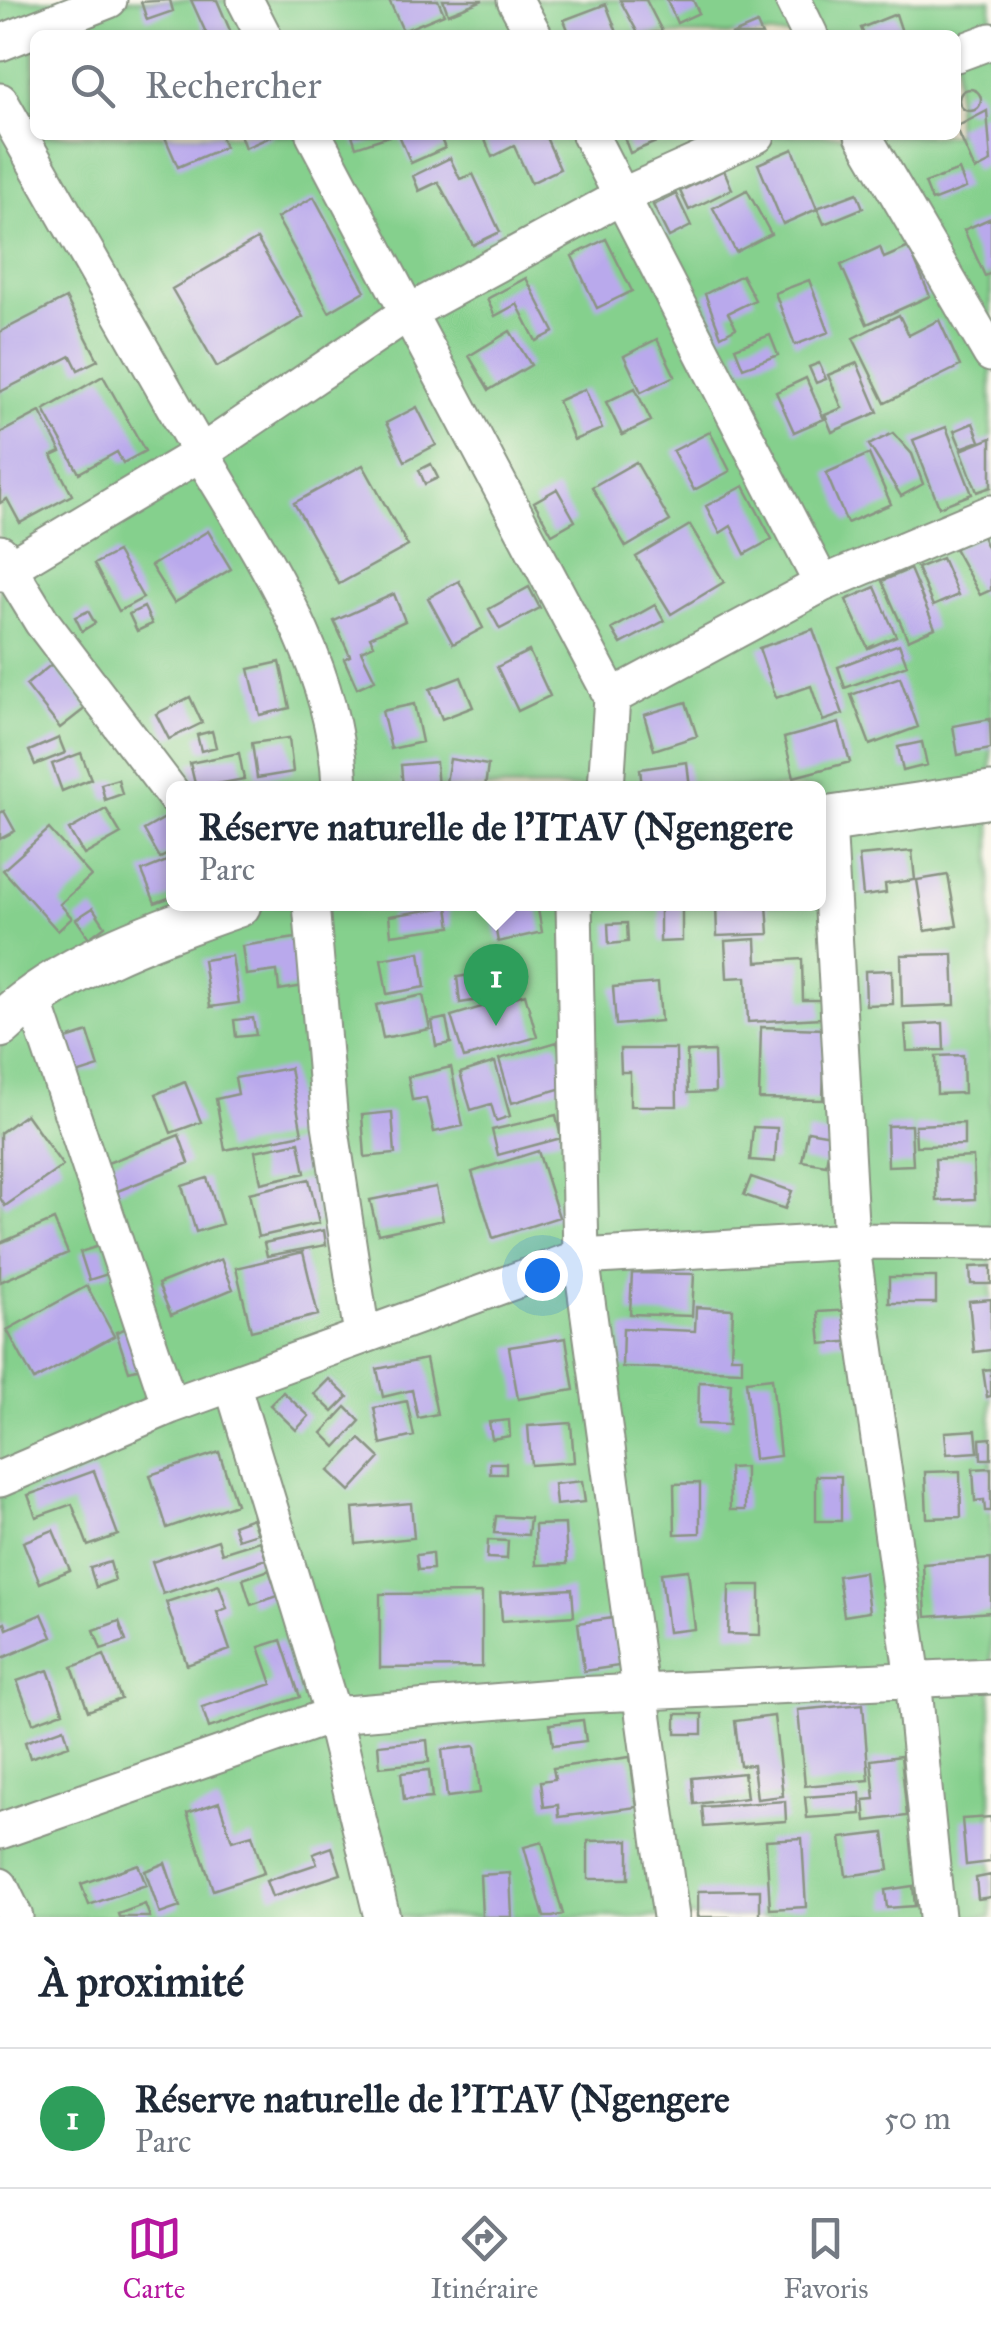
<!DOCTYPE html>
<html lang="fr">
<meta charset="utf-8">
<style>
:root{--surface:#fff;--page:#f2f2f3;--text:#1f2937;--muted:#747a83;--line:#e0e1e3;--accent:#b5179e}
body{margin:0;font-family:"IM FELL Great Primer",serif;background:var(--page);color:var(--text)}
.you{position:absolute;left:542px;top:1275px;width:35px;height:35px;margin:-25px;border:8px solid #fff;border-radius:50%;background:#1a73e8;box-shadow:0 0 0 15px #1a73e833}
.badge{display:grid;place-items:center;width:65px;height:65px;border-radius:50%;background:var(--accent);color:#fff;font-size:32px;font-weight:700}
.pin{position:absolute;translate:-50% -82px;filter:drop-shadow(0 2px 5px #0008)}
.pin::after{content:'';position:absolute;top:52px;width:35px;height:30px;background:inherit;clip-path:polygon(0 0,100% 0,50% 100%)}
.popup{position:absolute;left:166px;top:781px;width:660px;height:130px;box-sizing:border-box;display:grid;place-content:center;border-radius:15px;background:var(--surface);filter:drop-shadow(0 2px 8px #0005);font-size:32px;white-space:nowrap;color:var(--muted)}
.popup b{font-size:38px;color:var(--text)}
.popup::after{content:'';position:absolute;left:50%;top:100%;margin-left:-20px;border:20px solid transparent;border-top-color:var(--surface)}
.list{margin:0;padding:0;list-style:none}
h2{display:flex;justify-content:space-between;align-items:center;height:130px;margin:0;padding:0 40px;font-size:42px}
h2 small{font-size:32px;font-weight:400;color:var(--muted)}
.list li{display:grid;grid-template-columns:65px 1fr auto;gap:30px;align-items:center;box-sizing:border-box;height:140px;padding:0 40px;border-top:2px solid var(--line)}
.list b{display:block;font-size:38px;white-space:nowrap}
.list p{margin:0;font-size:32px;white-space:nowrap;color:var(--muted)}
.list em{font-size:32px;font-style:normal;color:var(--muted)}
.icon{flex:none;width:55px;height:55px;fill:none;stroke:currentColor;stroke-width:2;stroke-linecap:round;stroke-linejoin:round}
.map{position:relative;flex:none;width:991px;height:1917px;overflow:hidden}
.search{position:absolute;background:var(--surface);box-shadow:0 2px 8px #0004;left:30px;right:30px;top:30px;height:110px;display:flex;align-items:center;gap:25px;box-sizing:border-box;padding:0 35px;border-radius:15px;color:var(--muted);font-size:38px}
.sheet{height:270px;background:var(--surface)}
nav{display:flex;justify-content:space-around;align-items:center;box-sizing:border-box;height:140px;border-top:2px solid var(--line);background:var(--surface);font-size:28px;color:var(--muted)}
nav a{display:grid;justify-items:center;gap:5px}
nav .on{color:var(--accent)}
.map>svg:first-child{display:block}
</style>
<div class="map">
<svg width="991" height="1917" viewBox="0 0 991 1917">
<rect width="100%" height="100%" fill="#fbf7ec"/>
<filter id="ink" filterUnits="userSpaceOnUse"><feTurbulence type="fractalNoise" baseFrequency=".01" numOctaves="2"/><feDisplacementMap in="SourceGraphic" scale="20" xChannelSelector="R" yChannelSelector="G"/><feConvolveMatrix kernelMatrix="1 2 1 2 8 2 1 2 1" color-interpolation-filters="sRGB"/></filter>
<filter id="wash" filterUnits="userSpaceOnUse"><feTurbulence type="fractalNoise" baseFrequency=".0048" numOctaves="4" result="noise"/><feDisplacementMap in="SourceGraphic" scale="40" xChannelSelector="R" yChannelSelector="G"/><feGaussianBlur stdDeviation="2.25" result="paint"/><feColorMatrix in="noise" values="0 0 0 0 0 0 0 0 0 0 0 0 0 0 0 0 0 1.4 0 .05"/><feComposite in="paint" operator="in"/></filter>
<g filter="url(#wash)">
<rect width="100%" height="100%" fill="#f4ead3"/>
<path fill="#85d08d" stroke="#528660" stroke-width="2.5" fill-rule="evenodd" d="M 0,0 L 991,0 L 991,1917 L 0,1917 ZM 35,35 L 956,35 L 956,135 L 35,135 ZM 174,788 L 818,788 L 818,904 L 174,904 Z"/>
<g id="blocks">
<path fill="#b9a9ec" d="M 170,0 L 173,11 L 147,20 L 141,2 Z
M 191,0 L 217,0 L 232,35 L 207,35 Z
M 389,0 L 438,0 L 444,14 L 403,31 Z
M 443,0 L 483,0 L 448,14 Z
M 620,0 L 646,0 L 662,31 L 639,35 Z
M 667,0 L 693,0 L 699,13 L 677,23 Z
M 606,4 L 618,35 L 570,35 L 564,20 Z
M 896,14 L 903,35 L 864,35 L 861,28 Z
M 757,24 L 762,35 L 731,35 Z
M959 100a11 11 0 1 1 22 0a11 11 0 1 1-22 0Z
M 987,111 L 991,162 L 975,170 L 956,127 Z
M 164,135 L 220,135 L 225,147 L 178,167 Z
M 240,135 L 275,135 L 245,148 Z
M 352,135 L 389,135 L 389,136 L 356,147 Z
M 399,135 L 439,135 L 445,148 L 411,163 Z
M 483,135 L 545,135 L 560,169 L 531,183 L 514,146 L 492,157 Z
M 623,135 L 653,135 L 656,142 L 630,153 Z
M 793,149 L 817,209 L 783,224 L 758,164 Z
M 450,158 L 460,179 L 473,174 L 500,232 L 473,245 L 438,182 L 419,191 L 413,176 Z
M 724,170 L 732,189 L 689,210 L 680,191 Z
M 959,170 L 966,188 L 932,201 L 925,183 Z
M 747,190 L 771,234 L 736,252 L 713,208 Z
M 857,193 L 863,208 L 824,224 L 817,208 Z
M 676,194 L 691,226 L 669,237 L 653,205 Z
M 314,197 L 365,291 L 329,312 L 277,218 Z
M 991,218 L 991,273 L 985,276 L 964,230 Z
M 257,239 L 303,317 L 217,367 L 172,289 Z
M 606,239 L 632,291 L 597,308 L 572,256 Z
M 880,247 L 884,258 L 909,247 L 930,296 L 867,324 L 841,265 Z
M 742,275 L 755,300 L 728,313 L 736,328 L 721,336 L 705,294 Z
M 526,278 L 554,332 L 536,341 L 517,304 L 495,316 L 487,299 Z
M 809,280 L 829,332 L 795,345 L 775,293 Z
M 66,298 L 98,360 L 78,370 L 71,356 L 0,392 L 0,332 Z
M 899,315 L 909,335 L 939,320 L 960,366 L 885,403 L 853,338 Z
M 510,331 L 531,365 L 489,390 L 469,356 Z
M 770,335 L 778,355 L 743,368 L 735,348 Z
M 657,339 L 675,376 L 641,392 L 624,356 Z
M 819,363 L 826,379 L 816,383 L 809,367 Z
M 857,363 L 878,412 L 832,432 L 825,415 L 842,408 L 828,375 Z
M 103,376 L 145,451 L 123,463 L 117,452 L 79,473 L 44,410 Z
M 806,378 L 824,419 L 794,432 L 776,392 Z
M 635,388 L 651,421 L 622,435 L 606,402 Z
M 585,389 L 602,429 L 574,440 L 558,401 Z
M 417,407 L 436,445 L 405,461 L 386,423 Z
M 40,412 L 61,452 L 52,456 L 72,495 L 20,523 L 7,499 L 0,503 L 0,433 Z
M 973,423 L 980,441 L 961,448 L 954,431 Z
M 946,427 L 972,494 L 939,507 L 913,440 Z
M 710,432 L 730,471 L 694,490 L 673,451 Z
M 893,433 L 912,454 L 923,484 L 901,496 L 869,445 Z
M 991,438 L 991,487 L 977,492 L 961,450 Z
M 869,454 L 891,504 L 847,523 L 826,473 Z
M 636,462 L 670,521 L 626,547 L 592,487 Z
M 431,464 L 438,478 L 425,484 L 419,470 Z
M 363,465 L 408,546 L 339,584 L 294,503 Z
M 744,486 L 772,539 L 745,554 L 731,526 L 720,533 L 706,506 Z
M 557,489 L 575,521 L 552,534 L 534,502 Z
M 690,525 L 724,582 L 671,614 L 636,557 Z
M 208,531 L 231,569 L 174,603 L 151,566 Z
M 982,536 L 991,556 L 991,590 L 980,595 L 954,548 Z
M 117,552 L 143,598 L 119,611 L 94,564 Z
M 942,558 L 958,595 L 933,606 L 917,568 Z
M 910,569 L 935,628 L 908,640 L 882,581 Z
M 459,581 L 483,628 L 453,644 L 428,598 Z
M 529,587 L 540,608 L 500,629 L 489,609 Z
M 875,587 L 896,636 L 868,648 L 846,600 Z
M 394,594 L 405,621 L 370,637 L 374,645 L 361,651 L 375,680 L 357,688 L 344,659 L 350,656 L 334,621 Z
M 655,605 L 664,621 L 621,644 L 612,629 Z
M 144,607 L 152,624 L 137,631 L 129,614 Z
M 88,611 L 95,623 L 82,631 L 75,617 Z
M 813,629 L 843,714 L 823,721 L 811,686 L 776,698 L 759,648 Z
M 899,644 L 907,665 L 845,688 L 838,667 Z
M 529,651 L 550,696 L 518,711 L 497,667 Z
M 280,662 L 290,708 L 260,715 L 249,669 Z
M 52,664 L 87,707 L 60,728 L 26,685 Z
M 461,677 L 473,707 L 442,719 L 430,689 Z
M 900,677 L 918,727 L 870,745 L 851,695 Z
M 190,697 L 202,723 L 169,739 L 156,714 Z
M 686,702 L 697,736 L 654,750 L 644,715 Z
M 414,704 L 422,742 L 391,749 L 382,711 Z
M 990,719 L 991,749 L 958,755 L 953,726 Z
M 839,723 L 850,762 L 794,777 L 784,738 Z
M 212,731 L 216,747 L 201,751 L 197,735 Z
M 59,738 L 65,753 L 35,765 L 29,751 Z
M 289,738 L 293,772 L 257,778 L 252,743 Z
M 922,742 L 927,765 L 903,771 L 898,747 Z
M 81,753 L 91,779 L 62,791 L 52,764 Z
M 239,753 L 244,779 L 196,788 L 190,763 Z
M 450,759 L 488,765 L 485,788 L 445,788 Z
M 436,762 L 438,788 L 403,788 L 401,765 Z
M 687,762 L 690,788 L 642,788 L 640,769 Z
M 118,779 L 122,794 L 105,800 L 101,784 Z
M 106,809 L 121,834 L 84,855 L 69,830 Z
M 4,811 L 15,831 L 0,839 L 0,813 Z
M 170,815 L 174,851 L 160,858 L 144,830 Z
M 49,829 L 91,876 L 60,904 L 72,918 L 58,931 L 3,870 Z
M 912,851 L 915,880 L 885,884 L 886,893 L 863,896 L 859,856 Z
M 174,858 L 174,896 L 155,903 L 142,871 Z
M 948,875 L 957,926 L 925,931 L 917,880 Z
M 491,904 L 537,904 L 542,932 L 498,942 Z
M 660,904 L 682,904 L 682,941 L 660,942 Z
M 716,904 L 767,904 L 769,934 L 717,936 Z
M 448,907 L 451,927 L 391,935 L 389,916 Z
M 93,908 L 105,926 L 89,938 L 76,919 Z
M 627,923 L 628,942 L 609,944 L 608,924 Z
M 296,938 L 304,986 L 279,990 L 277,971 L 246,975 L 242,946 Z
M 756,939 L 757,962 L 802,959 L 803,1000 L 821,1000 L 822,1018 L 748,1022 L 746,977 L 727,978 L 725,941 Z
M 420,952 L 425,987 L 387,994 L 381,959 Z
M 953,954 L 955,1005 L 902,1007 L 901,955 Z
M 232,956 L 239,1003 L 210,1007 L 203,960 Z
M 508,969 L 512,995 L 460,1003 L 457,977 Z
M 892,970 L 893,1004 L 866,1005 L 865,971 Z
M 658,983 L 661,1021 L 616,1025 L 613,987 Z
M 525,994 L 537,1037 L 464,1058 L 451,1016 Z
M 423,995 L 430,1029 L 383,1038 L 376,1005 Z
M 253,1018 L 256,1035 L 236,1037 L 234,1020 Z
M 446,1018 L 451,1043 L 436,1046 L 432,1021 Z
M 943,1023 L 944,1050 L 907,1051 L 905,1025 Z
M 761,1027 L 825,1029 L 823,1100 L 759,1099 Z
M 88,1032 L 99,1067 L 77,1074 L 66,1039 Z
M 557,1042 L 569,1086 L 512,1103 L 499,1059 Z
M 620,1049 L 676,1049 L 677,1106 L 630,1106 L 630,1072 L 621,1072 Z
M 714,1051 L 715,1092 L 688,1093 L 687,1052 Z
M 963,1055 L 964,1093 L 937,1094 L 936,1056 Z
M 495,1062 L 510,1116 L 496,1121 L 491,1104 L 471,1110 L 460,1073 Z
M 451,1067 L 463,1126 L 434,1132 L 426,1098 L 412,1100 L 408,1077 Z
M 290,1068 L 302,1134 L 225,1150 L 216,1099 L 238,1094 L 235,1078 Z
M 185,1082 L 201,1122 L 171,1133 L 156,1094 Z
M 392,1112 L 395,1154 L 365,1157 L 362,1115 Z
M 26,1114 L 63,1166 L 5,1206 L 0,1198 L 0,1133 Z
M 556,1115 L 561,1138 L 498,1155 L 492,1130 Z
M 964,1123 L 964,1145 L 916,1146 L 915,1125 Z
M 911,1125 L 913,1165 L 888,1166 L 887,1126 Z
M 753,1127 L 777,1128 L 775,1162 L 750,1160 Z
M 808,1131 L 831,1135 L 826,1165 L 802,1161 Z
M 179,1135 L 189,1163 L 115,1192 L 105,1164 Z
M 299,1142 L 305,1173 L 261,1183 L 255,1151 Z
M 538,1151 L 559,1217 L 493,1238 L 472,1172 Z
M 973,1157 L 975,1199 L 937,1201 L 935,1159 Z
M 751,1177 L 792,1191 L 785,1209 L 744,1195 Z
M 207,1178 L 222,1224 L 196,1232 L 182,1186 Z
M 309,1179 L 319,1223 L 258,1237 L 249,1193 Z
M 436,1187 L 443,1220 L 378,1234 L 370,1200 Z
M 54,1220 L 68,1253 L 0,1282 L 0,1243 Z
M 324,1230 L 326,1245 L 267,1256 L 264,1243 Z
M 102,1245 L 111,1273 L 89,1280 L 80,1252 Z
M 303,1252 L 318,1315 L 251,1331 L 236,1268 Z
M 221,1259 L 233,1289 L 171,1315 L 158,1284 Z
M 991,1266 L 991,1284 L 971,1284 L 970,1267 Z
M 632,1273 L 694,1274 L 692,1316 L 630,1314 Z
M 889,1277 L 936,1277 L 936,1303 L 889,1303 Z
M 87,1286 L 114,1336 L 34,1380 L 7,1330 Z
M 991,1299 L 991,1350 L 974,1352 L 969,1301 Z
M 696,1307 L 733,1309 L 731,1357 L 742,1357 L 742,1371 L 622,1367 L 623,1328 L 695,1331 Z
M 852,1310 L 855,1341 L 821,1344 L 818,1312 Z
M 127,1328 L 141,1368 L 129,1371 L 116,1332 Z
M 566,1338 L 574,1390 L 518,1399 L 509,1347 Z
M 426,1359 L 437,1414 L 418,1418 L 412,1390 L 383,1397 L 377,1369 Z
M 991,1369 L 991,1396 L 987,1397 L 983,1370 Z
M 772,1378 L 780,1456 L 754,1459 L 746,1381 Z
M 329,1379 L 348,1397 L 333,1412 L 314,1394 Z
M 699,1382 L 731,1383 L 729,1425 L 698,1424 Z
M 283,1392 L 309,1416 L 296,1430 L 270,1405 Z
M 407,1401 L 414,1436 L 381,1444 L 374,1408 Z
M 346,1407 L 360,1421 L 336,1447 L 322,1433 Z
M 509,1420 L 510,1436 L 492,1439 L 489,1422 Z
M 571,1423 L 574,1462 L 531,1465 L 528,1426 Z
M 976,1430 L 978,1452 L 947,1454 L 945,1432 Z
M 991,1438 L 991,1459 L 981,1459 L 980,1439 Z
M 360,1439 L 380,1458 L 350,1491 L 329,1471 Z
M 219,1452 L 236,1504 L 167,1528 L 150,1475 Z
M 490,1463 L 506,1463 L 506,1474 L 490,1474 Z
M 745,1467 L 745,1510 L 730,1510 L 729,1468 Z
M 991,1468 L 991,1511 L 985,1511 L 984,1500 L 975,1501 L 973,1469 Z
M 94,1471 L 118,1535 L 88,1546 L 72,1504 L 36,1517 L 28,1495 Z
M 960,1471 L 961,1517 L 927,1518 L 925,1472 Z
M 816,1476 L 841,1476 L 841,1521 L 816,1521 Z
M 582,1481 L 585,1502 L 556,1505 L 554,1484 Z
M 700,1483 L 700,1533 L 675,1534 L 674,1484 Z
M 411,1503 L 414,1538 L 356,1544 L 353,1508 Z
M 496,1516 L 530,1518 L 528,1535 L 494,1533 Z
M 252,1518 L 257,1533 L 238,1539 L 233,1525 Z
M 565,1524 L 567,1564 L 536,1565 L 535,1525 Z
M 53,1530 L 70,1570 L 40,1583 L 23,1542 Z
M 218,1540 L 222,1553 L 260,1541 L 266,1559 L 163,1594 L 152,1562 Z
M 488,1540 L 508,1541 L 507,1559 L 487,1558 Z
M 432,1553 L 433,1569 L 418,1570 L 416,1555 Z
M 991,1559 L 991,1612 L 926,1617 L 923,1564 Z
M 110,1562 L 115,1580 L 96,1587 L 90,1568 Z
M 269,1570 L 278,1596 L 251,1605 L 243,1579 Z
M 688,1570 L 695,1629 L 668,1632 L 661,1573 Z
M 864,1572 L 869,1612 L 844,1616 L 838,1576 Z
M 219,1585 L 227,1608 L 217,1612 L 230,1650 L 187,1665 L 166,1602 Z
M 729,1585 L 760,1585 L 760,1635 L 728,1634 Z
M 572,1589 L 574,1616 L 502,1621 L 500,1593 Z
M 482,1593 L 482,1667 L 380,1668 L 380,1594 Z
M 42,1614 L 52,1637 L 0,1659 L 0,1625 L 5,1623 L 7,1629 Z
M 613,1618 L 619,1666 L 584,1671 L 578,1623 Z
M 119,1621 L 126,1641 L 101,1649 L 94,1630 Z
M 281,1640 L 300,1697 L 209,1728 L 202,1707 L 272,1684 L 259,1647 Z
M 104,1655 L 121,1699 L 88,1711 L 72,1667 Z
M 48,1670 L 63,1712 L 33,1723 L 17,1681 Z
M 863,1704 L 869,1780 L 805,1786 L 798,1710 Z
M 676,1714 L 702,1714 L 702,1734 L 676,1734 Z
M 774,1716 L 783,1796 L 757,1799 L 753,1765 L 740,1766 L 735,1721 Z
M 583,1720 L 586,1741 L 553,1745 L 550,1724 Z
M 64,1728 L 69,1745 L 30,1758 L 25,1742 Z
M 427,1740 L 429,1762 L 380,1767 L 378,1745 Z
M 475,1746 L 480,1793 L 447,1797 L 442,1750 Z
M 901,1756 L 907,1816 L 866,1821 L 864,1800 L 875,1799 L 871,1760 Z
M 630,1757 L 637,1807 L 559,1817 L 558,1805 L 544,1807 L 541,1781 L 555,1779 L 553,1768 Z
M 429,1770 L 432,1798 L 404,1800 L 401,1773 Z
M 744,1773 L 747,1798 L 694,1804 L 692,1778 Z
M 860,1793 L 861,1814 L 807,1818 L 805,1797 Z
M 785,1801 L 786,1821 L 704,1827 L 702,1807 Z
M 219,1802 L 232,1841 L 252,1835 L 264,1873 L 213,1890 L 187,1813 Z
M 991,1817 L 991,1862 L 966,1865 L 962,1819 Z
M 884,1833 L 889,1870 L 846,1876 L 841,1838 Z
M 802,1838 L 806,1907 L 770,1909 L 766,1840 Z
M 629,1840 L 629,1879 L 588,1879 L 588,1841 Z
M 542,1842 L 563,1914 L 553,1917 L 544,1917 L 524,1847 Z
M 332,1847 L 341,1874 L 272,1897 L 266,1881 L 317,1864 L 313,1854 Z
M 165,1863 L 180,1907 L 160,1914 L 145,1871 Z
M 138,1864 L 146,1885 L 89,1905 L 81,1884 Z
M 510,1873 L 512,1917 L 482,1917 L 480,1875 Z
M 991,1875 L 991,1897 L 978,1899 L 976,1878 Z
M 913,1886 L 915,1906 L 887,1908 L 885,1890 Z
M 760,1890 L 760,1917 L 698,1917 L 698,1891 Z
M 145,1904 L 150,1917 L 119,1917 L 118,1914 Z"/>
</g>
</g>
<g filter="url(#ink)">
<use href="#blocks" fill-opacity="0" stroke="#8a9484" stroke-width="2.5"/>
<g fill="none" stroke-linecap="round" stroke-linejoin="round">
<defs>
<path id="minor" d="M 245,0 L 263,35
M 515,0 L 534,35
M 793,0 L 810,35
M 0,43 L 109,0
M 956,54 L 991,41
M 0,101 C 63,211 125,321 188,431 C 252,543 336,655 340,788
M 314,135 L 612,697 L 606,788
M 590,135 L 822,584
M 863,135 L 991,354
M 0,553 L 42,622 L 174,796
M 0,573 L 201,453 L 406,314 L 624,195 L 757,135
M 612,697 L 822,584 L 991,513
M 828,820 L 851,1241 L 913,1679 L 937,1917
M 311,904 L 330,1124 L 362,1335
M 574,904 L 581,1257 L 671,1917
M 33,997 L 170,1406
M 232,1384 L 333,1715 L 382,1917
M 0,1479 L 170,1406 L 581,1257 L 851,1241 L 991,1242
M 0,1831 L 333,1715 L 576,1695 L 991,1676
M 0,1886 L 15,1917"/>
<path id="tertiary" d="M 818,821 L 991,795
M 0,1025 C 66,963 154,934 238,904"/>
</defs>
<use href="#minor" stroke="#8a9484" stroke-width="39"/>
<use href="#tertiary" stroke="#8a9484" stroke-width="49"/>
<use href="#minor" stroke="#fff" stroke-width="35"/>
<use href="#tertiary" stroke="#fff" stroke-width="45"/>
</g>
</g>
</svg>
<div class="you"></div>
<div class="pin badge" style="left:496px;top:1026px;background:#2e9e5b">1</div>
<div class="popup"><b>Réserve naturelle de l'ITAV (Ngengere</b>Parc</div>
<div class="search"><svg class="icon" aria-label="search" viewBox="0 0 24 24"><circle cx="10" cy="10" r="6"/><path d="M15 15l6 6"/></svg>Rechercher</div>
</div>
<section class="sheet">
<h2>À proximité<small></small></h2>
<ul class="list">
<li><span class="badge" style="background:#2e9e5b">1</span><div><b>Réserve naturelle de l'ITAV (Ngengere</b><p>Parc</p></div><em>50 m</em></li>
</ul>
</section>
<nav>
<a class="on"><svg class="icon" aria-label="map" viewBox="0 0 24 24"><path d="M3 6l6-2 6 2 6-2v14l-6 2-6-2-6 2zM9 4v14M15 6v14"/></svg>Carte</a>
<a><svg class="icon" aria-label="directions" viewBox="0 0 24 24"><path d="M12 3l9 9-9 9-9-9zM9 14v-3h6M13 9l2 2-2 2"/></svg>Itinéraire</a>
<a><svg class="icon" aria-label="saved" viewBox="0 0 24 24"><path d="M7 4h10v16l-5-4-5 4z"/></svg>Favoris</a>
</nav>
